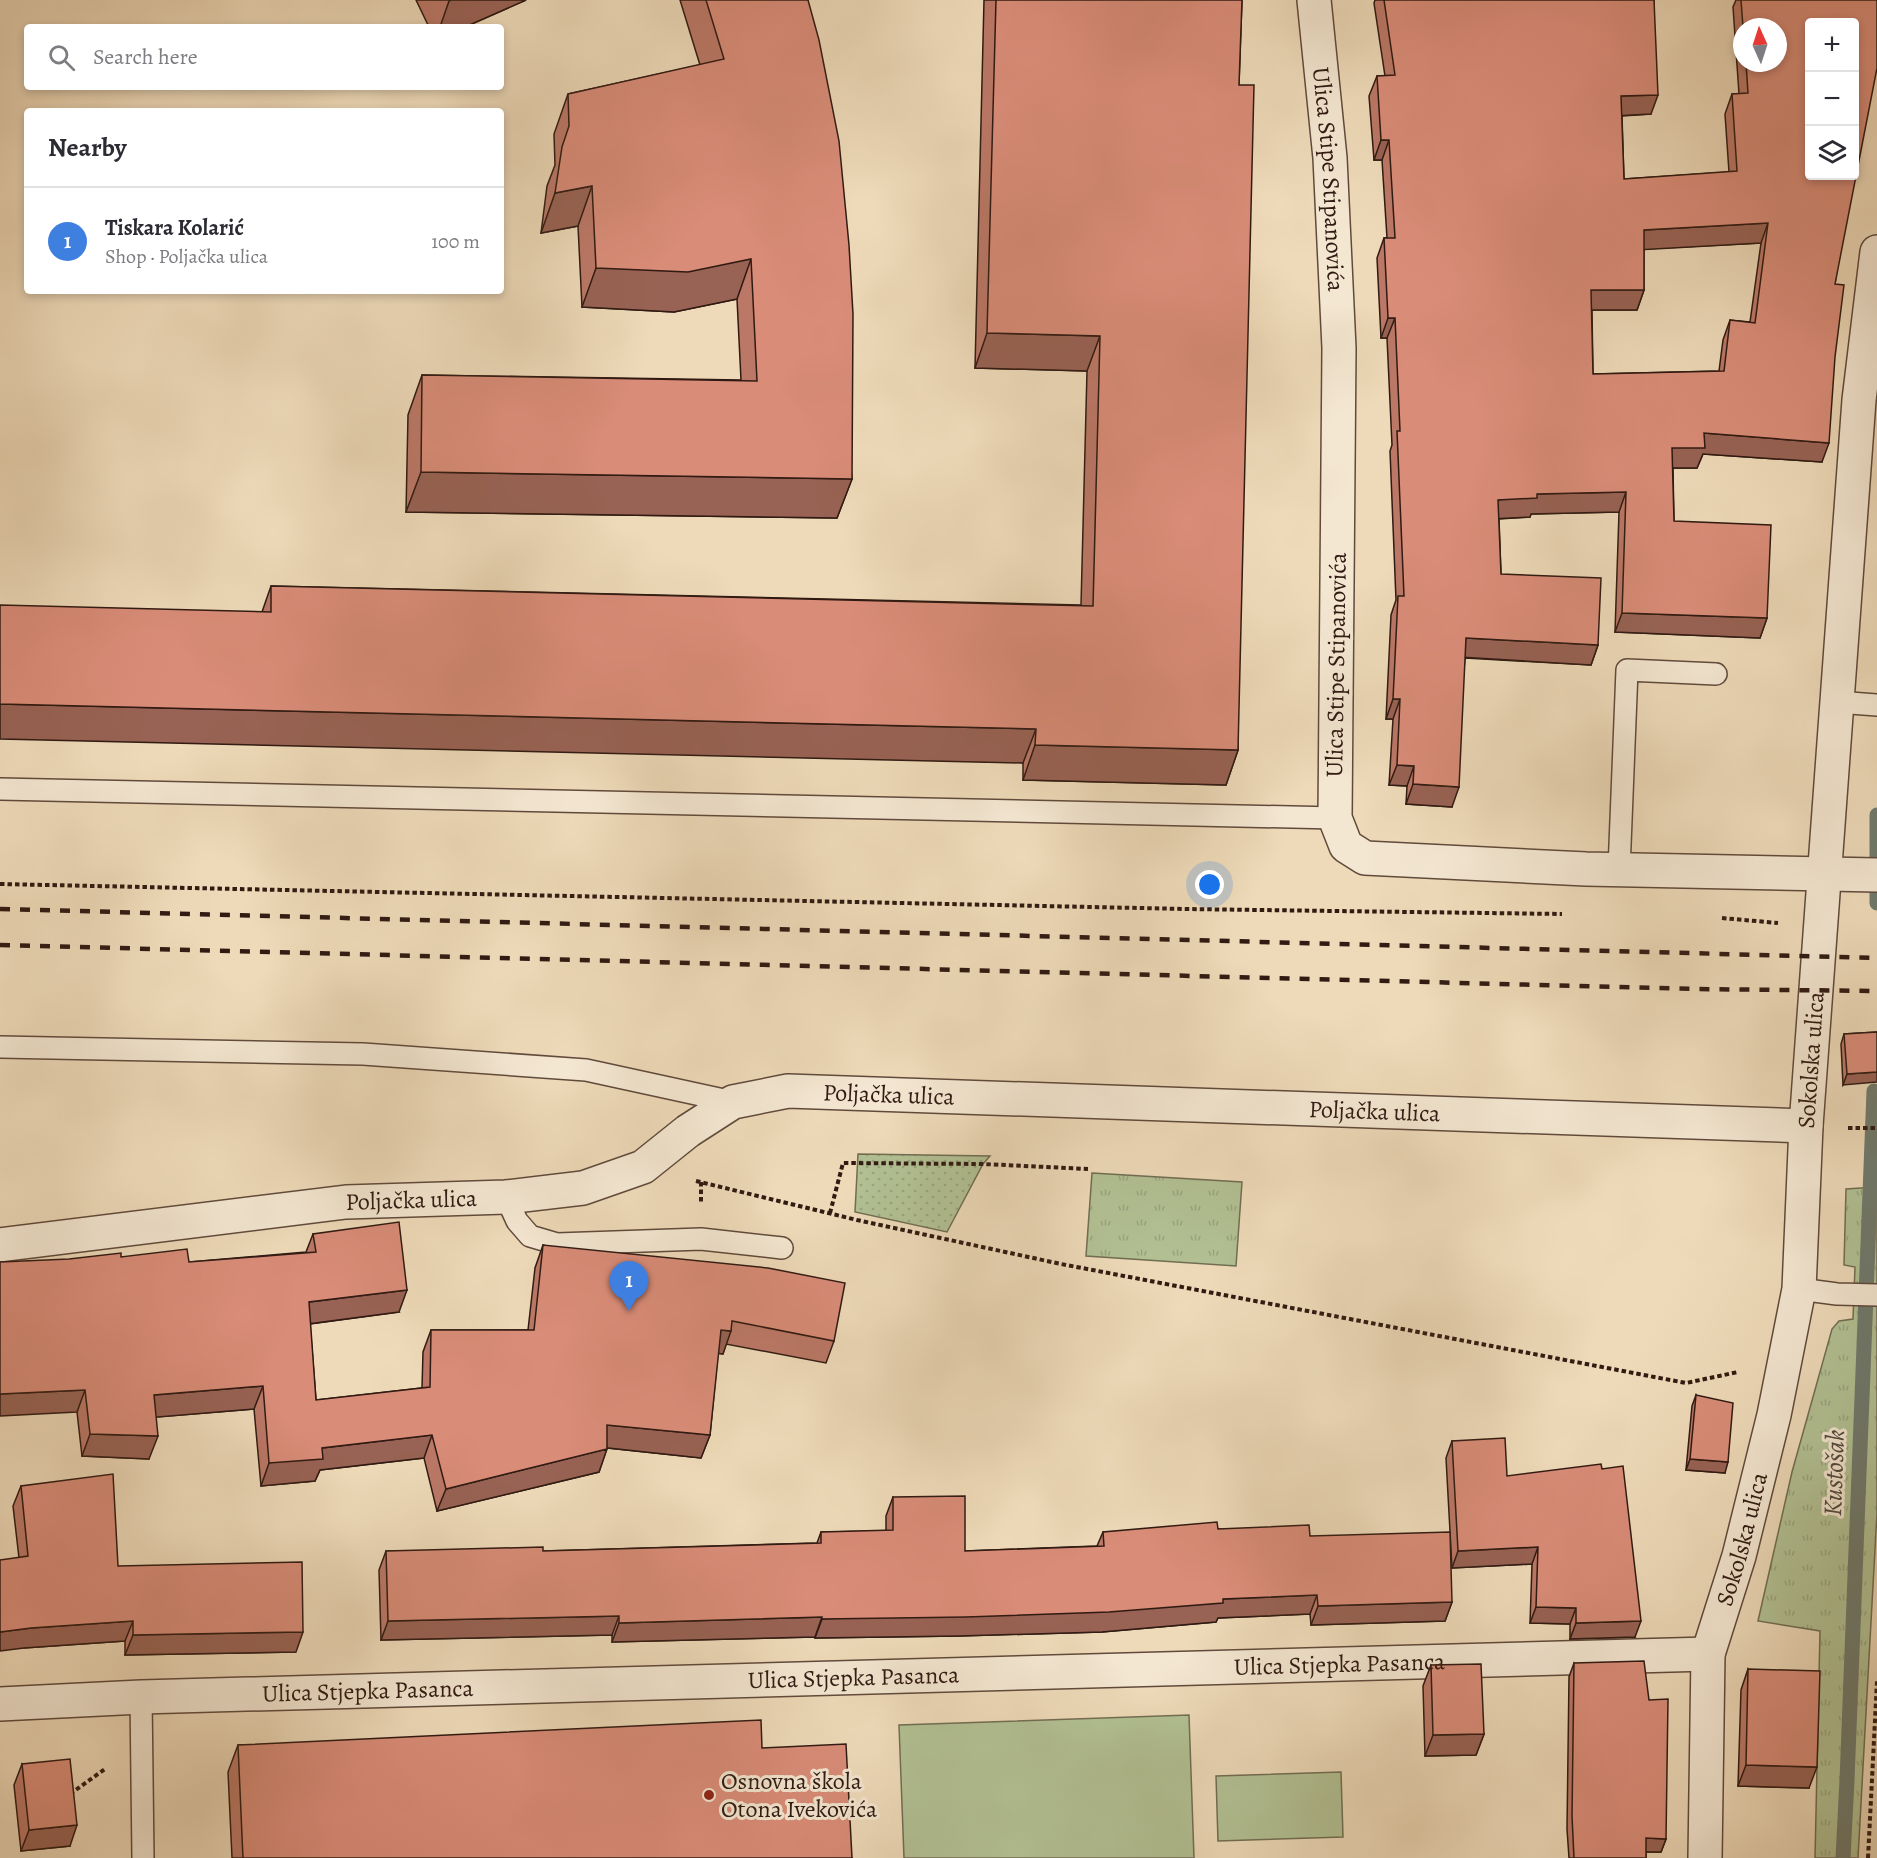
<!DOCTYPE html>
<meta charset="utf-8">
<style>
:root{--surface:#fff;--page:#f2f2f3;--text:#2b2b33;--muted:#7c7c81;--line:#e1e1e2;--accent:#b45309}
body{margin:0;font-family:Alegreya,serif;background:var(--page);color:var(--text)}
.controls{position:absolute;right:18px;top:18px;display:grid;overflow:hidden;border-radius:6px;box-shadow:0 3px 9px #0003}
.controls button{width:54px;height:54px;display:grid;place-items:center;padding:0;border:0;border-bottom:2px solid var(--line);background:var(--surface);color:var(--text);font:30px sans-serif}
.compass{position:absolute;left:1733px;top:18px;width:54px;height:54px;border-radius:50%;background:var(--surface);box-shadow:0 3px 9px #0003;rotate:357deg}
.you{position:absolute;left:1210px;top:885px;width:21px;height:21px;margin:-15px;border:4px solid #fff;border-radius:50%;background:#1a73e8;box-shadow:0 0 0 9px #1a73e833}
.badge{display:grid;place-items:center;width:39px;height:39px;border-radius:50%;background:var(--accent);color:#fff;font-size:20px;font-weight:700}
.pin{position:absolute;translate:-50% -50px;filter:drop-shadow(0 2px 3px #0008)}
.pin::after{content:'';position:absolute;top:32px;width:21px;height:18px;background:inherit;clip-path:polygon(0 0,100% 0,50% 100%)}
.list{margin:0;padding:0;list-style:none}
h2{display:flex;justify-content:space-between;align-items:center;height:78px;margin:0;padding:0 24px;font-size:26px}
h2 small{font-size:20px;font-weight:400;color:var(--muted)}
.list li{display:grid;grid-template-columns:39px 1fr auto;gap:18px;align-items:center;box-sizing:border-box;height:108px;padding:0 24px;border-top:2px solid var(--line)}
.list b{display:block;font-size:22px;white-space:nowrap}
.list p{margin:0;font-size:20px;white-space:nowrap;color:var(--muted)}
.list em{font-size:20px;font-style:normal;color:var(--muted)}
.icon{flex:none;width:33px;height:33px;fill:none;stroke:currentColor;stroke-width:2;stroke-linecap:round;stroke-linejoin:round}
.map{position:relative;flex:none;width:1877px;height:1858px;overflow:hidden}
.search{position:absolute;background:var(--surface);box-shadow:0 3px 9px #0003;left:24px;top:24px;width:480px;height:66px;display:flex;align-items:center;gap:15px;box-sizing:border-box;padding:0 21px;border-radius:6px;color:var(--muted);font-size:22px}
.panel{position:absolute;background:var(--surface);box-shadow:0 3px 9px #0003;left:24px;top:108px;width:480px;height:186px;border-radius:6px}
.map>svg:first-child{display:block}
</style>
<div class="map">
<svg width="1877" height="1858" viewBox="0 0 1877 1858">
<defs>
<pattern id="grass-tufts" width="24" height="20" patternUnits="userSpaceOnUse" patternTransform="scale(1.5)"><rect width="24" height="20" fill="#b2c194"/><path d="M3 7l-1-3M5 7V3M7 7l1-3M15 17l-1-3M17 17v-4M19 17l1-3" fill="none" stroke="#99a57f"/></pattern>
<pattern id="park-dots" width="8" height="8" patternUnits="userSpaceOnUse" patternTransform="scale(1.5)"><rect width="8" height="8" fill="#b2c194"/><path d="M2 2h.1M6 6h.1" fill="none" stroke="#99a57f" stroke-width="1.8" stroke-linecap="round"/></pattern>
</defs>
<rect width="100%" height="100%" fill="#eedab9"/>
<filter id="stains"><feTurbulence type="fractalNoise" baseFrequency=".00333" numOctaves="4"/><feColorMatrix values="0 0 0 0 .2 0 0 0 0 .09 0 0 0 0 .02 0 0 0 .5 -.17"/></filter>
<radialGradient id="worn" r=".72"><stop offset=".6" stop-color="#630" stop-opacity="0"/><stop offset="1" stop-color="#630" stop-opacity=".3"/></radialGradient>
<path fill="url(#grass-tufts)" stroke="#716e53" stroke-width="1.5" d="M 1092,1173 L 1242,1182 L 1236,1266 L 1086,1256 Z
M 1861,1188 L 1877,1188 L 1877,1513 L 1858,1858 L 1815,1858 L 1820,1631 L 1758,1621 L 1792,1472 L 1832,1329 L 1839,1321 L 1853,1319 L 1855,1267 L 1844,1265 L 1846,1189 Z"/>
<path fill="url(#park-dots)" stroke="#716e53" stroke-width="1.5" d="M 858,1154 L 990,1156 L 983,1164 L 947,1232 L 855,1212 Z"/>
<path fill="#b2c194" stroke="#716e53" stroke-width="1.5" d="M 1189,1715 L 1194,1858 L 904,1858 L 899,1725 Z
M 1341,1772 L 1343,1837 L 1218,1841 L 1216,1776 Z"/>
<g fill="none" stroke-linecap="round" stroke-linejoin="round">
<path stroke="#707b6e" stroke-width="15" d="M 1877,903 L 1877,815
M 1843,1858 L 1847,1780 L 1874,1091"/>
<defs>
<path id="service" d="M 1837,702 L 1877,705
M 0,789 L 1335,818
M 1619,870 L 1627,670 L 1716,674
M 0,1047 L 363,1054 L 586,1070 L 733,1102
M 506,1197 L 517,1221 L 530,1236 L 557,1244 L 701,1239 L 782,1248
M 1799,1289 L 1837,1294 L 1877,1295
M 141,1697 L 143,1858"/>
<g id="minor">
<path id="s1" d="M 1314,0 L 1330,158 L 1339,348 L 1335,818 L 1346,846 L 1365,858 L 1586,869 L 1877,875"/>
<path id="s2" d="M 0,1245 L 346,1202 L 506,1197 L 583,1188 L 643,1167 L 688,1131 L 733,1102 L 788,1091 L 1806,1126"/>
<path id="s3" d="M 0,1704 L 141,1697 L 1708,1654"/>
</g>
<g id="tertiary">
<path id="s4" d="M 1705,1858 L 1708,1654 L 1739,1556 L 1774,1415 L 1799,1289 L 1806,1126 L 1859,400 L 1877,252"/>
</g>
</defs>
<use href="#service" stroke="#604a3c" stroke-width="24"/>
<use href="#minor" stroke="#604a3c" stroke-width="36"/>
<use href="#tertiary" stroke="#604a3c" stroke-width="36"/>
<path stroke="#301a12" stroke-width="4" stroke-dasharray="4.5 3" stroke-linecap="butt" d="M 0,884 L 1186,909 L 1562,914
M 1722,918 L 1778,923
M 1848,1128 L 1877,1128
M 696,1181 L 857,1220 L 1061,1264 L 1686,1383 L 1738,1372
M 701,1182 L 701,1202
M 830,1213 L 843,1163 L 983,1164 L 1088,1169
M 70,1794 L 105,1769
M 1868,1858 L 1877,1681"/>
<use href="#service" stroke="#f4e7d2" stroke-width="21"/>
<use href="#minor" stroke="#f4e7d2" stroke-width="33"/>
<use href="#tertiary" stroke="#f4e7d2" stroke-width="33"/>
<path stroke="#301a12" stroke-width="4.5" stroke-dasharray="10 10" stroke-linecap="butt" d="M 0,909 L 1877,958
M 0,945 L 1695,989 L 1877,991"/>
</g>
<path fill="#bb7867" stroke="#301a12" stroke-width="1.5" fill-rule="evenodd" d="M 416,0 L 526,0 L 465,27 L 429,27 Z
M 680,0 L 808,0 L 852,479 L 837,518 L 406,512 L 408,415 L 422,375 L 741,380 L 737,299 L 674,312 L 582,307 L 578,226 L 541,233 L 547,186 L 555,165 L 554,134 L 568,94 L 700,65 Z
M 984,0 L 1242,0 L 1239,85 L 1238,750 L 1226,785 L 1023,780 L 1023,763 L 262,612 L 271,586 L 1081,605 L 1087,371 L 975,368 Z
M 1375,0 L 1654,0 L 1651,114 L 1622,116 L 1624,179 L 1729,172 L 1725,114 L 1732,94 L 1739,94 L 1733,7 L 1736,0 L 1877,0 L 1835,284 L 1822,462 L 1703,454 L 1697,468 L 1673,468 L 1674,521 L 1767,618 L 1760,638 L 1615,632 L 1619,512 L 1531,514 L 1530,517 L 1499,519 L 1501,574 L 1598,645 L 1591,665 L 1465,658 L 1452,807 L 1406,804 L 1407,786 L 1389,785 L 1393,719 L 1386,719 L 1391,615 L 1396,600 L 1390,451 L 1392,445 L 1387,338 L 1381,338 L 1377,258 L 1384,238 L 1387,238 L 1382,160 L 1374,160 L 1369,96 L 1377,76 L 1385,76 L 1374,3 ZM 1742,27 L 1778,27 L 1778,63 L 1742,63 ZM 1761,243 L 1750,322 L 1730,320 L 1723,340 L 1719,371 L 1593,374 L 1592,310 L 1637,310 L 1644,290 L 1644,249 Z
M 1877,1032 L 1843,1085 L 1841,1044 L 1844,1034 Z
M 313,1234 L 399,1312 L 310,1324 L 316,1400 L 422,1388 L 423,1352 L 431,1330 L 528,1330 L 535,1268 L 543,1245 L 834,1341 L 826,1363 L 726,1344 L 723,1354 L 718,1353 L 710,1435 L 701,1458 L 607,1448 L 599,1472 L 437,1511 L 424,1458 L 320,1470 L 315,1481 L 261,1486 L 254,1409 L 156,1417 L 149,1459 L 82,1456 L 77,1412 L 121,1257 L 189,1262 L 306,1252 Z
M 1696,1395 L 1725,1473 L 1686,1470 L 1692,1406 Z
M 1452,1441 L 1507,1476 L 1635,1637 L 1570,1639 L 1570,1624 L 1530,1623 L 1532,1564 L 1452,1568 L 1446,1458 Z
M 21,1486 L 118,1566 L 296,1652 L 125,1655 L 125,1641 L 24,1648 L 19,1558 L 13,1506 Z
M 893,1497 L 965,1551 L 1097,1546 L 1103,1532 L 1218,1529 L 1310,1536 L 1452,1602 L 1445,1621 L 1311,1625 L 1310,1614 L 1218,1618 L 1216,1622 L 1102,1632 L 959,1636 L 815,1638 L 815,1637 L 612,1642 L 612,1635 L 381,1640 L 379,1570 L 386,1551 L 543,1551 L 817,1543 L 821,1532 L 886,1531 L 886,1516 Z
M 1574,1663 L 1666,1839 L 1661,1852 L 1646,1852 L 1646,1858 L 1569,1858 L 1567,1829 L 1569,1677 Z
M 1431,1665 L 1484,1734 L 1476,1755 L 1425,1756 L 1423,1686 Z
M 1748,1669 L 1809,1788 L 1738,1786 L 1741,1690 Z
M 238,1745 L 762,1748 L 852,1858 L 232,1858 L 228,1772 Z
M 22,1764 L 70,1846 L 21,1851 L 14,1785 Z"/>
<path fill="#986254" stroke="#301a12" stroke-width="1.5" d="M 451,0 L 526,0 L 465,27 L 440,27 L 449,1 Z
M 1658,95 L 1651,114 L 1614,116 L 1621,96 Z
M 1381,140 L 1389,140 L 1382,160 L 1374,160 Z
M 592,186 L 578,226 L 541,233 L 555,193 Z
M 1768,223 L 1761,243 L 1637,250 L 1644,230 Z
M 751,259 L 737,299 L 674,312 L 582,307 L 596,268 Z
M 1591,290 L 1644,290 L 1637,310 L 1584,310 Z
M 1388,318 L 1395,318 L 1387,338 L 1381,338 Z
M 987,333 L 1100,336 L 1087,371 L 975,368 Z
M 1704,433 L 1829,443 L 1822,462 L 1703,454 L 1697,468 L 1665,468 L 1672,448 Z
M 421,472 L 852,479 L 837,518 L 406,512 Z
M 1626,492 L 1619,512 L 1531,514 L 1530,517 L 1491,519 L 1498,500 L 1537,494 Z
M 1622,613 L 1767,618 L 1760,638 L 1615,632 Z
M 1466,638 L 1598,645 L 1591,665 L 1459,657 Z
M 1393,699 L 1400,699 L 1393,719 L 1386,719 Z
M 0,704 L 1036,729 L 1023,763 L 0,739 Z
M 1035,745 L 1238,750 L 1226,785 L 1023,780 Z
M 1397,765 L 1414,766 L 1407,786 L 1389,785 Z
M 1413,784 L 1459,787 L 1452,807 L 1406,804 Z
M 1877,1072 L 1877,1082 L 1843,1085 L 1847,1074 Z
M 407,1290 L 399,1312 L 300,1325 L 309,1302 Z
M 721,1330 L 731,1331 L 723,1354 L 713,1353 Z
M 263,1386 L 254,1409 L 146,1418 L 154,1395 Z
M 85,1390 L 77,1412 L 0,1416 L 0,1394 Z
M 607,1425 L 710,1435 L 701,1458 L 599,1447 Z
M 90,1434 L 158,1436 L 149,1459 L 82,1456 Z
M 432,1435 L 424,1458 L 320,1470 L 315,1481 L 261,1486 L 269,1463 L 322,1448 Z
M 607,1449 L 599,1472 L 437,1511 L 446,1489 Z
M 1690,1459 L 1728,1462 L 1725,1473 L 1686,1470 Z
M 1538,1547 L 1532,1564 L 1452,1568 L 1458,1551 Z
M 1317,1595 L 1310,1614 L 1218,1618 L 1216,1622 L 1102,1632 L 959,1636 L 815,1638 L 822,1619 L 1223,1599 Z
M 1452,1602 L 1445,1621 L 1311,1625 L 1318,1606 Z
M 1536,1607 L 1576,1608 L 1570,1624 L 1530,1623 Z
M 619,1616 L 612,1635 L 381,1640 L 388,1621 Z
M 822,1617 L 815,1637 L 612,1642 L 619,1623 Z
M 133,1621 L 125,1641 L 24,1648 L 0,1651 L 0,1632 L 31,1628 Z
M 1641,1621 L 1635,1637 L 1570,1639 L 1576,1623 Z
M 303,1632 L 296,1652 L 125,1655 L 133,1635 Z
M 1484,1734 L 1476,1755 L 1425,1756 L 1433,1735 Z
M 1746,1765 L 1817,1767 L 1809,1788 L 1738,1786 Z
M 77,1825 L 70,1846 L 21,1851 L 29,1830 Z
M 1646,1838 L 1666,1839 L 1661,1852 L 1641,1852 Z"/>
<path fill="#d98c78" stroke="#301a12" stroke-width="1.5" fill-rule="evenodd" d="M 706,0 L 808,0 L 819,40 L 839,141 L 849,245 L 853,314 L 852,479 L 421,472 L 422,375 L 757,381 L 751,259 L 688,272 L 596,268 L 592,186 L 555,193 L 562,147 L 569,126 L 568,94 L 724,59 Z
M 996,0 L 1242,0 L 1239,85 L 1254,85 L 1238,750 L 1035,745 L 1036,729 L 0,704 L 0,605 L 271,612 L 271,586 L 1093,606 L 1100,336 L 987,333 Z
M 1384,0 L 1654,0 L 1658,95 L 1621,96 L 1624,179 L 1737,171 L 1732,94 L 1748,93 L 1746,63 L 1778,63 L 1778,27 L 1743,27 L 1741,0 L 1877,0 L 1877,68 L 1835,284 L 1844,285 L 1835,357 L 1829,443 L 1704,433 L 1705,448 L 1672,448 L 1674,521 L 1771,525 L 1767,618 L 1622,613 L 1626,492 L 1537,494 L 1537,498 L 1498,500 L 1501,574 L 1601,578 L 1598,645 L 1466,638 L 1459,787 L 1413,784 L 1414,766 L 1397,765 L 1400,699 L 1393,699 L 1398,596 L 1404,596 L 1397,431 L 1400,431 L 1395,318 L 1388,318 L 1384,238 L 1395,238 L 1389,140 L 1381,140 L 1377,76 L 1395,75 ZM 1809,22 L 1854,22 L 1854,176 L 1809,176 ZM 1768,223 L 1755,323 L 1730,320 L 1724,371 L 1593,374 L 1591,290 L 1644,290 L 1644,230 Z
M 1877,1032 L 1877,1072 L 1847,1074 L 1844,1034 Z
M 399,1222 L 407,1290 L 309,1302 L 316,1400 L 430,1387 L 431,1330 L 534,1330 L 543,1245 L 768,1268 L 845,1283 L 834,1341 L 732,1321 L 731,1331 L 721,1330 L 710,1435 L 607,1425 L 607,1449 L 446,1489 L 432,1435 L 322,1448 L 323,1459 L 269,1463 L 263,1386 L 154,1395 L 158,1436 L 90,1434 L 85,1390 L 0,1394 L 0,1262 L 69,1259 L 121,1253 L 121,1257 L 187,1249 L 189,1262 L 316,1252 L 313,1234 Z
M 1696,1395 L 1733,1403 L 1728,1462 L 1690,1459 Z
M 1505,1438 L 1507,1476 L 1601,1464 L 1602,1469 L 1623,1466 L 1641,1621 L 1576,1623 L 1576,1608 L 1536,1607 L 1538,1547 L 1458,1551 L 1452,1441 Z
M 113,1474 L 118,1566 L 302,1562 L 303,1632 L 133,1635 L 133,1621 L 31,1628 L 0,1632 L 0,1560 L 28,1556 L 21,1486 Z
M 965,1496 L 965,1551 L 1104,1546 L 1103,1532 L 1217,1522 L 1218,1529 L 1309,1525 L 1310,1536 L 1450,1532 L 1452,1602 L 1318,1606 L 1317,1595 L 1223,1599 L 1223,1603 L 1109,1612 L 966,1617 L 822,1619 L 822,1617 L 619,1623 L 619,1616 L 388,1621 L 386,1551 L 543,1547 L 543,1551 L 821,1543 L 821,1532 L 893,1530 L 893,1497 Z
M 1644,1661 L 1649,1700 L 1668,1699 L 1666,1839 L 1646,1838 L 1646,1858 L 1574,1858 L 1572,1816 L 1574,1663 Z
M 1481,1664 L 1484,1734 L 1433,1735 L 1431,1665 Z
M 1748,1669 L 1820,1671 L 1817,1767 L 1746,1765 Z
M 761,1720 L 762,1748 L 846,1744 L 852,1858 L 243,1858 L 238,1745 Z
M 70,1759 L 77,1825 L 29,1830 L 22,1764 Z"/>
<circle fill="#8f2418" stroke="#f4e7d2" stroke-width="2" cx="709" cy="1795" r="6"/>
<g text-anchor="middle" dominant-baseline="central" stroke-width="6" stroke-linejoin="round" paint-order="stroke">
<g font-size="24" fill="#301a12" stroke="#f4e7d2">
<text stroke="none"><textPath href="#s1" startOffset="180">Ulica Stipe Stipanovića</textPath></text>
<text transform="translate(1336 665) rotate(-89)">Ulica Stipe Stipanovića</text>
<text stroke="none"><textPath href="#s4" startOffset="810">Sokolska ulica</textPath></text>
<text stroke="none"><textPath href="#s2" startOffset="918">Poljačka ulica</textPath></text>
<text stroke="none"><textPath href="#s2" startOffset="1404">Poljačka ulica</textPath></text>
<text stroke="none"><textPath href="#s2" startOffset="414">Poljačka ulica</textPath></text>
<text stroke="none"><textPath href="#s4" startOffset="324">Sokolska ulica</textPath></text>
<text stroke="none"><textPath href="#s3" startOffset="1340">Ulica Stjepka Pasanca</textPath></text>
<text stroke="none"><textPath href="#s3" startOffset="854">Ulica Stjepka Pasanca</textPath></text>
<text stroke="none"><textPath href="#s3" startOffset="368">Ulica Stjepka Pasanca</textPath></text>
</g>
<g font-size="24" fill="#301a12" stroke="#f4e7d2" text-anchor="start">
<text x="721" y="1781">Osnovna škola<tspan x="721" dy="28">Otona Ivekovića</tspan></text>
</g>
<g font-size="26" font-style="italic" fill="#504a40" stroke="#f4e7d2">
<text transform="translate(1834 1473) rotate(-88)">Kustošak</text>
</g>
</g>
<rect width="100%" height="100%" filter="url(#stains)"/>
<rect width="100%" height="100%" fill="url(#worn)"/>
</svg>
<div class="controls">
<button>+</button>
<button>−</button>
<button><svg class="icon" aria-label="layers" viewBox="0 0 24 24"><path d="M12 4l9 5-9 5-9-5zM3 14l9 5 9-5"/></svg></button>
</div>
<svg class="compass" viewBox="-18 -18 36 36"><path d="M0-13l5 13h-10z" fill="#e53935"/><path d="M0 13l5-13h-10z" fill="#7c7c81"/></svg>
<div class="you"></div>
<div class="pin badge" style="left:629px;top:1311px;background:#3f7fe0">1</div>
<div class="search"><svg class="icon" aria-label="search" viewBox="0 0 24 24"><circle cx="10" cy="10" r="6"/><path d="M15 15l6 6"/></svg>Search here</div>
<section class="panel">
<h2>Nearby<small></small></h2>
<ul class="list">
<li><span class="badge" style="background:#3f7fe0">1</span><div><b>Tiskara Kolarić</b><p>Shop · Poljačka ulica</p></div><em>100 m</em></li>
</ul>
</section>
</div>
